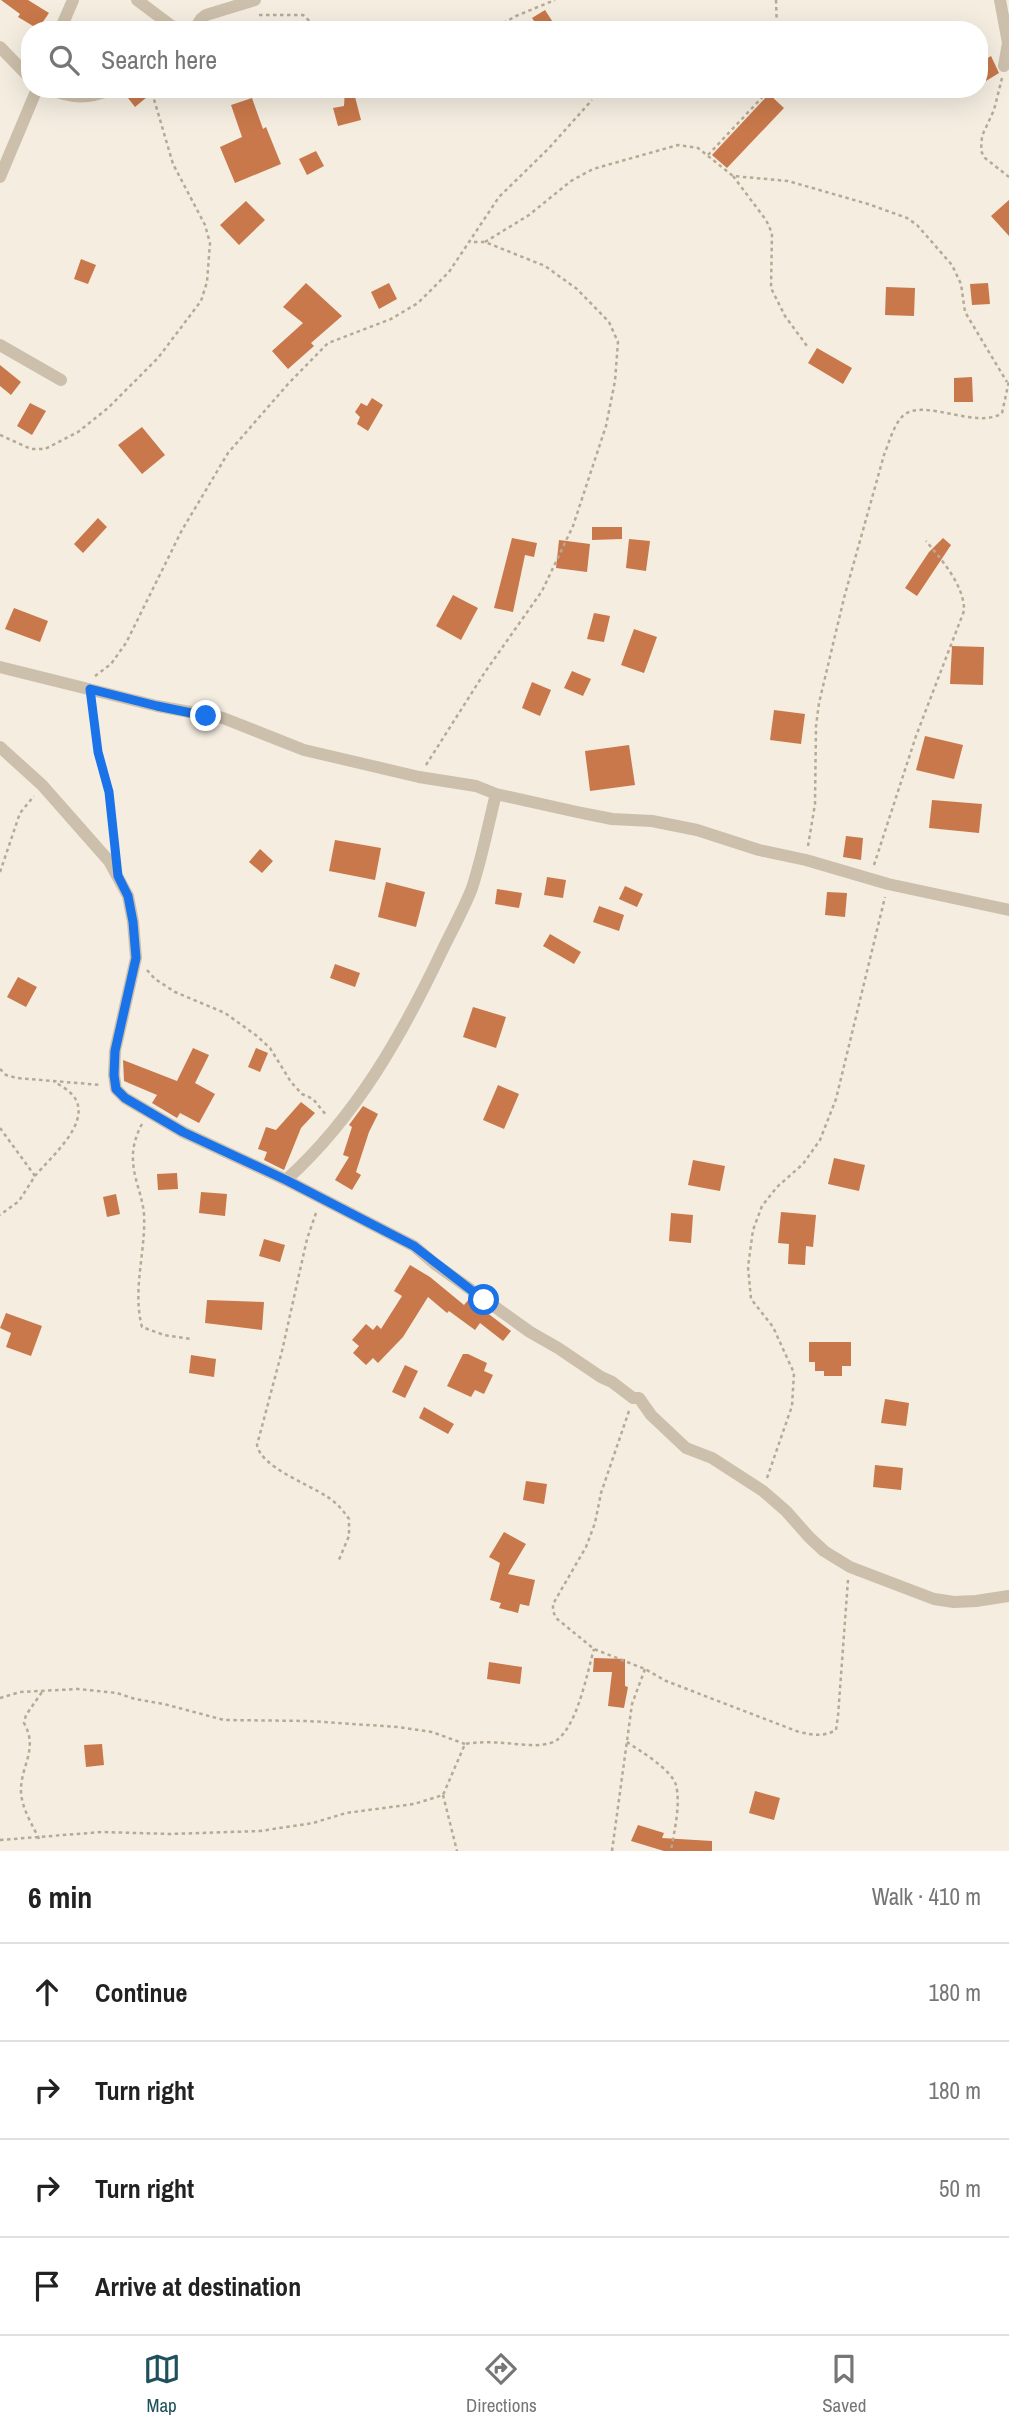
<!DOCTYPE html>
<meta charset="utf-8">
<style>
:root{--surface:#fff;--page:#f2f2f2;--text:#222;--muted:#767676;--line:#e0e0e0;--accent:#1f515d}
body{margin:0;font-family:"Archivo Narrow",sans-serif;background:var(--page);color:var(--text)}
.stop{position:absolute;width:21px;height:21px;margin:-16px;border:5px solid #1a73e8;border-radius:50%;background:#fff}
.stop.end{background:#1a73e8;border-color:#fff;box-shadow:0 2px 7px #0008}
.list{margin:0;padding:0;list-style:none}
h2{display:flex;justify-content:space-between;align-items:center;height:91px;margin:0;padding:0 28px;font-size:30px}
h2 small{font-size:23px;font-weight:400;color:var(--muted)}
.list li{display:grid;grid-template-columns:46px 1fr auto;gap:21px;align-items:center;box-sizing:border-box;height:98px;padding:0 28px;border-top:2px solid var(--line)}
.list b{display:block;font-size:26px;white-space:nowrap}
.list em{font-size:23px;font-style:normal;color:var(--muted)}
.icon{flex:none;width:38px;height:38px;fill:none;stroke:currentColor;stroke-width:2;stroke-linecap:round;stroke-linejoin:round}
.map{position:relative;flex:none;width:1009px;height:1851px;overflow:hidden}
.search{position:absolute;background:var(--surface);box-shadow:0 7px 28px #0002;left:21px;right:21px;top:21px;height:77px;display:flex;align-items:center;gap:18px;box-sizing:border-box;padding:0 24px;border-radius:28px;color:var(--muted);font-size:26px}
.sheet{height:483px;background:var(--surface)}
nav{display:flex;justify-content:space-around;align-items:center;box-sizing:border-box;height:98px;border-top:2px solid var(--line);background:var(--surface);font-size:19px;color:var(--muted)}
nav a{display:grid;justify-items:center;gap:4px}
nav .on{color:var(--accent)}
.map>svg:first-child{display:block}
</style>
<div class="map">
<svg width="1009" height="1851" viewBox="0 0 1009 1851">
<rect width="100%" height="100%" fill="#f4ede0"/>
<path fill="#c8784a" d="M 1,0 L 28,0 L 49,13 L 38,29 L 18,17 L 20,14 Z
M 545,10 L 558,30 L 540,30 L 532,18 Z
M 991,56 L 999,73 L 986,81 L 979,70 L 979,63 Z
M 121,89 L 141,89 L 147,97 L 135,107 Z
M 345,89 L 353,89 L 361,120 L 338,126 L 333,108 L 344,106 Z
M 769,94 L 784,108 L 727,168 L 712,155 Z
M 252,98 L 263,129 L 266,127 L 281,164 L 235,183 L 220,147 L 242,137 L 231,105 Z
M 316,151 L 324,166 L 307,175 L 299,159 Z
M 1009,200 L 1009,236 L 991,216 Z
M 246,201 L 265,220 L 239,245 L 220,225 Z
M 81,259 L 96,265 L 88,284 L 74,279 Z
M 306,283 L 342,316 L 311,343 L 314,346 L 288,369 L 272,351 L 303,323 L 283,307 Z
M 389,283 L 397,299 L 379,309 L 371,292 Z
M 988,283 L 990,304 L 972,305 L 970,284 Z
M 886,287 L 915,288 L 914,316 L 885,315 Z
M 817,348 L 852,368 L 843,384 L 808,363 Z
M 0,365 L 21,382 L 11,395 L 0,386 Z
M 972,377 L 973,402 L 954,402 L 954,378 Z
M 372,398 L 383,405 L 368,431 L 357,424 L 360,417 L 355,412 L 361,403 L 367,406 Z
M 30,403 L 46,411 L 32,435 L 17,426 Z
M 142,427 L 165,455 L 142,474 L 118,445 Z
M 98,518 L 107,527 L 83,553 L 74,544 Z
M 592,527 L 622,527 L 622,539 L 592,540 Z
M 512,538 L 537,543 L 534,557 L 525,555 L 513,612 L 494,608 Z
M 943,538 L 951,545 L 917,596 L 905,588 L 929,552 Z
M 629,539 L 650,541 L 646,571 L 626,568 Z
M 559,540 L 590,544 L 587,572 L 556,568 Z
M 453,595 L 478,608 L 461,640 L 436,626 Z
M 14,608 L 48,621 L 40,642 L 5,629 Z
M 594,613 L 610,616 L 604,642 L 587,639 Z
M 634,629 L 657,637 L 644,673 L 621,665 Z
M 952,646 L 984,647 L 983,685 L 950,684 Z
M 572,671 L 591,679 L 583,696 L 564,688 Z
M 532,682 L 551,690 L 540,716 L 522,708 Z
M 774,710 L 805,714 L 801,744 L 770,740 Z
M 925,736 L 963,745 L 954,779 L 916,770 Z
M 629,745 L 635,785 L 590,791 L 585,751 Z
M 932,800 L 982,804 L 979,833 L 929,828 Z
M 846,836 L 863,838 L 861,860 L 843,857 Z
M 335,840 L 381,848 L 375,880 L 329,871 Z
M 260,849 L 273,861 L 262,873 L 249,862 Z
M 547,877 L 566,880 L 563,898 L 544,895 Z
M 386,882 L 425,892 L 416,927 L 378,917 Z
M 625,886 L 643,894 L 637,907 L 619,899 Z
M 497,889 L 522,893 L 519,908 L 495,904 Z
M 827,892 L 847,893 L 845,917 L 825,915 Z
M 599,906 L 624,915 L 619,931 L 593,922 Z
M 550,934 L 581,952 L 574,964 L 543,946 Z
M 335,964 L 360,973 L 355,987 L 330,978 Z
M 18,977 L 37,987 L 26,1007 L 7,997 Z
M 473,1007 L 506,1017 L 496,1048 L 463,1037 Z
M 193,1048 L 209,1055 L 195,1083 L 215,1094 L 199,1123 L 180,1113 L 177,1118 L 152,1103 L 157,1095 L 124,1081 L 123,1060 L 177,1081 Z
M 256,1048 L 268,1053 L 260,1072 L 248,1067 Z
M 498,1085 L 519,1094 L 504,1129 L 483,1120 Z
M 301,1102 L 315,1113 L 301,1128 L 284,1170 L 264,1160 L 267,1152 L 258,1149 L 266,1127 L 276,1130 Z
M 363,1106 L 378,1114 L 369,1132 L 356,1172 L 361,1175 L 352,1190 L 335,1180 L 349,1157 L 343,1155 L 352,1127 L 349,1125 Z
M 834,1158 L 865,1165 L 859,1191 L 828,1184 Z
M 693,1160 L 725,1166 L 720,1191 L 688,1185 Z
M 177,1173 L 178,1189 L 158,1190 L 157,1174 Z
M 201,1192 L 227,1194 L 225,1216 L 199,1213 Z
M 116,1194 L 120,1214 L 107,1217 L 103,1197 Z
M 781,1212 L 816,1215 L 813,1247 L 806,1246 L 805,1265 L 788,1264 L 789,1244 L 778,1243 Z
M 671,1213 L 693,1215 L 691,1243 L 669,1241 Z
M 264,1239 L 285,1245 L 280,1262 L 259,1256 Z
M 410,1265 L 430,1277 L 464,1305 L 469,1299 L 511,1331 L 503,1341 L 480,1323 L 475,1330 L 449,1311 L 447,1313 L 428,1297 L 403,1337 L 378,1363 L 373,1358 L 366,1365 L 353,1353 L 359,1346 L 352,1340 L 366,1324 L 373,1330 L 377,1325 L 381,1329 L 402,1296 L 394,1291 Z
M 207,1300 L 264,1302 L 262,1330 L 205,1323 Z
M 6,1313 L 42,1326 L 31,1356 L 6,1347 L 11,1333 L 0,1328 Z
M 809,1342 L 851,1342 L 851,1366 L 842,1366 L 842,1376 L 824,1376 L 824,1371 L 815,1371 L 815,1362 L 809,1362 Z
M 463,1354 L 468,1354 L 487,1363 L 484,1371 L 493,1375 L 484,1394 L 475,1390 L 471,1397 L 447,1386 Z
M 191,1355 L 216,1359 L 214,1377 L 189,1373 Z
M 405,1365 L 418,1371 L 405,1398 L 392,1392 Z
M 885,1399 L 909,1403 L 906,1426 L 881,1423 Z
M 424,1407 L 454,1424 L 448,1434 L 419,1418 Z
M 875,1465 L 903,1468 L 901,1490 L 873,1487 Z
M 526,1481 L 547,1484 L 544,1504 L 523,1500 Z
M 504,1532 L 526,1544 L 508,1574 L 535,1580 L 529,1606 L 520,1604 L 518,1613 L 499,1608 L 501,1603 L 490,1600 L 500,1563 L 489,1557 Z
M 594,1658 L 625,1659 L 625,1686 L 628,1687 L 624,1708 L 608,1706 L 612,1672 L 593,1672 Z
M 489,1662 L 522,1667 L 520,1684 L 487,1679 Z
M 102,1744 L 104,1765 L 86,1767 L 84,1745 Z
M 755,1791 L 780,1798 L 774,1820 L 749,1813 Z
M 638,1825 L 664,1833 L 662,1838 L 712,1841 L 712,1851 L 664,1851 L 631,1841 Z"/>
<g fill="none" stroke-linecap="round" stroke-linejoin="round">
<path stroke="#b8a995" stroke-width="2.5" stroke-dasharray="3.5 3.5" stroke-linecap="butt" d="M 776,0 L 777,30
M 259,15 L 303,15 L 319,30
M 491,30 L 516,16 L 555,0
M 1002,78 L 994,110 L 982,136 L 981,151 L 985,158 L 1009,177
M 708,155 L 770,89
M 733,176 L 766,220 L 772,233 L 771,288 L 785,316 L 807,346
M 485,242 L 529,215 L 571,181 L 593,169 L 678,145 L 698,148 L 733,176 L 788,181 L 868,204 L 907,218 L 917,225 L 952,265 L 961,284 L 965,312 L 1007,382
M 0,435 L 31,449 L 45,449 L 78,432 L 108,408 L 158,358 L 201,301 L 207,282 L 210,243 L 205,225 L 173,164 L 151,89
M 95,676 L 111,664 L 126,643 L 182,530 L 228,453 L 288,384 L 328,343 L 391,319 L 418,303 L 449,272 L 499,197 L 549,148 L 592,100
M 92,703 L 98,752 L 109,792 L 115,848
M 426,765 L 485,672 L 542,591 L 573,526 L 606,426 L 615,381 L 618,342 L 609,322 L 577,289 L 545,266 L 485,242 L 470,242
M 808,846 L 815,804 L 816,726 L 819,703 L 844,598 L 884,455 C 889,443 894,423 904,415 C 924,398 978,430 1002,413 L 1009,381
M 874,865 L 916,736 L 964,611 C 965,586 941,559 926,541
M 0,872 L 20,813 L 34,796
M 147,970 L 155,979 L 175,992 L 225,1013 L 257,1036 L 270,1048 L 291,1082 L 302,1094 L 313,1099 L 327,1116
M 0,1069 L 6,1075 L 17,1078 L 101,1085
M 142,1124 C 137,1133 133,1145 133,1155 C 132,1176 142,1193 144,1214 C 146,1252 132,1289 142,1327 L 164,1335 L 192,1339
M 0,1128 L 35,1176 L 19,1201 L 0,1215
M 35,1176 C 50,1158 89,1125 76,1100 C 72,1092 62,1086 54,1082
M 316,1213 L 307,1239 L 282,1351 L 257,1445 C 261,1467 308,1484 326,1496 C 335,1501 343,1510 349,1519 L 349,1536 L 338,1562
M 629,1411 L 601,1493 L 595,1523 L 586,1547 L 553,1604 L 553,1611 L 556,1618 L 594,1649 L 645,1669 L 666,1681 L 799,1732 C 814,1735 823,1737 836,1730 L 838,1716 L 848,1580
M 767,1478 L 792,1406 L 794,1373 L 773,1327 L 751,1299 L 748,1267 L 753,1230 L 762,1206 L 777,1187 L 803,1164 L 820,1140 L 836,1099 L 885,897
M 0,1698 L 20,1692 L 78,1689 L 117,1693 L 135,1699 L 164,1704 L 224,1720 L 308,1721 L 398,1727 L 432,1732 L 465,1744
M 627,1742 C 640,1751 671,1769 676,1785 C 681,1805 674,1831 671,1851
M 443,1795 L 457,1851
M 39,1839 C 32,1824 22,1809 21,1792 C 20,1766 39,1750 24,1723 L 26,1715 L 42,1692
M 0,1840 L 102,1832 L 170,1834 L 260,1831 L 313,1823 L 346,1813 L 414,1804 L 443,1795 L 465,1744 C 488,1740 508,1744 531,1745 C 538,1746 552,1744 557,1740 C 578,1724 587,1673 594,1649
M 612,1851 L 632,1704 L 645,1669"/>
<path stroke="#ccbfab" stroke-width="12" d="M 137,0 L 177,30
M 1000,0 L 1008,43 L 1004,66
M 60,30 L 73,0
M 194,30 L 201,19 L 206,15 L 255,0
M 0,47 L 30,78
M 49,89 C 73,99 89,99 112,89
M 0,177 L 37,89
M 0,345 L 61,380
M 0,667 L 157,706 L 223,718 L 304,750 L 334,757 L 419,777 L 476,786 L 496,794 L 577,812 L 612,819 L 652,821 L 697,830 L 759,850 L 806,860 L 888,884 L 1009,910
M 0,747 L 42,785 L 109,861 L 128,896 L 133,922 L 136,958 L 115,1051 L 114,1075 L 116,1089 L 125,1098 L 183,1132 L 286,1180 L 414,1246 L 435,1264 L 530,1332 L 558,1348 L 601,1377 L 612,1382 L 633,1398 L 639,1398 L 651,1415 L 686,1448 L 712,1458 L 763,1491 L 786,1511 L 809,1537 L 824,1551 L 850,1567 L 934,1599 L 954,1602 L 976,1601 L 1009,1596
M 286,1180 C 356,1117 402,1035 442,951 C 452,930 464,909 472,888 C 482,858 488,825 496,794"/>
</g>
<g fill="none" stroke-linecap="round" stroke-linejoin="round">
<path stroke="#1a73e8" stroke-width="9" d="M 206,716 L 157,706 L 90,689 L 98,752 L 109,792 L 118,876 L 128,896 L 133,922 L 136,958 L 115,1051 L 114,1075 L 116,1089 L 125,1098 L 183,1132 L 286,1180 L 414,1246 L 484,1300"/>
</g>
</svg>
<div class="stop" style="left:484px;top:1300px"></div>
<div class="stop end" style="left:206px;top:716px"></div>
<div class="search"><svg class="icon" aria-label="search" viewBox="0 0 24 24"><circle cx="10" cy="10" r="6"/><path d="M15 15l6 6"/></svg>Search here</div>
</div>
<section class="sheet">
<h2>6 min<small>Walk · 410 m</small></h2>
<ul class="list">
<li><svg class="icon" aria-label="ahead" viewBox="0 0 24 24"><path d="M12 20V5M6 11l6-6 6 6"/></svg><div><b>Continue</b></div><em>180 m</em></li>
<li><svg class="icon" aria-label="right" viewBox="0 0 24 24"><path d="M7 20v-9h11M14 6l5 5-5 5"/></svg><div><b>Turn right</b></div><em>180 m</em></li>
<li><svg class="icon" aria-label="right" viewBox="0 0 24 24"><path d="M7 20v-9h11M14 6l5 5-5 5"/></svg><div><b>Turn right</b></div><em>50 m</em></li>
<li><svg class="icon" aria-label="arrive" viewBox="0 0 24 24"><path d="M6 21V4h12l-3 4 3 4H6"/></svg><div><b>Arrive at destination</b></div></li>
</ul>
</section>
<nav>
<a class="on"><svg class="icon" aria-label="map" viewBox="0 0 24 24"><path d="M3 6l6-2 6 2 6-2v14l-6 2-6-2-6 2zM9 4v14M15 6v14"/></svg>Map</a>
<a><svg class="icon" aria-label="directions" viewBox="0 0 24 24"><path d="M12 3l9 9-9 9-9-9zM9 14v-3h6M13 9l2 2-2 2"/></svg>Directions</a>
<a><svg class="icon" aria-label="saved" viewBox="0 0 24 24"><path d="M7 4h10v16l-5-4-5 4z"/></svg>Saved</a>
</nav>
